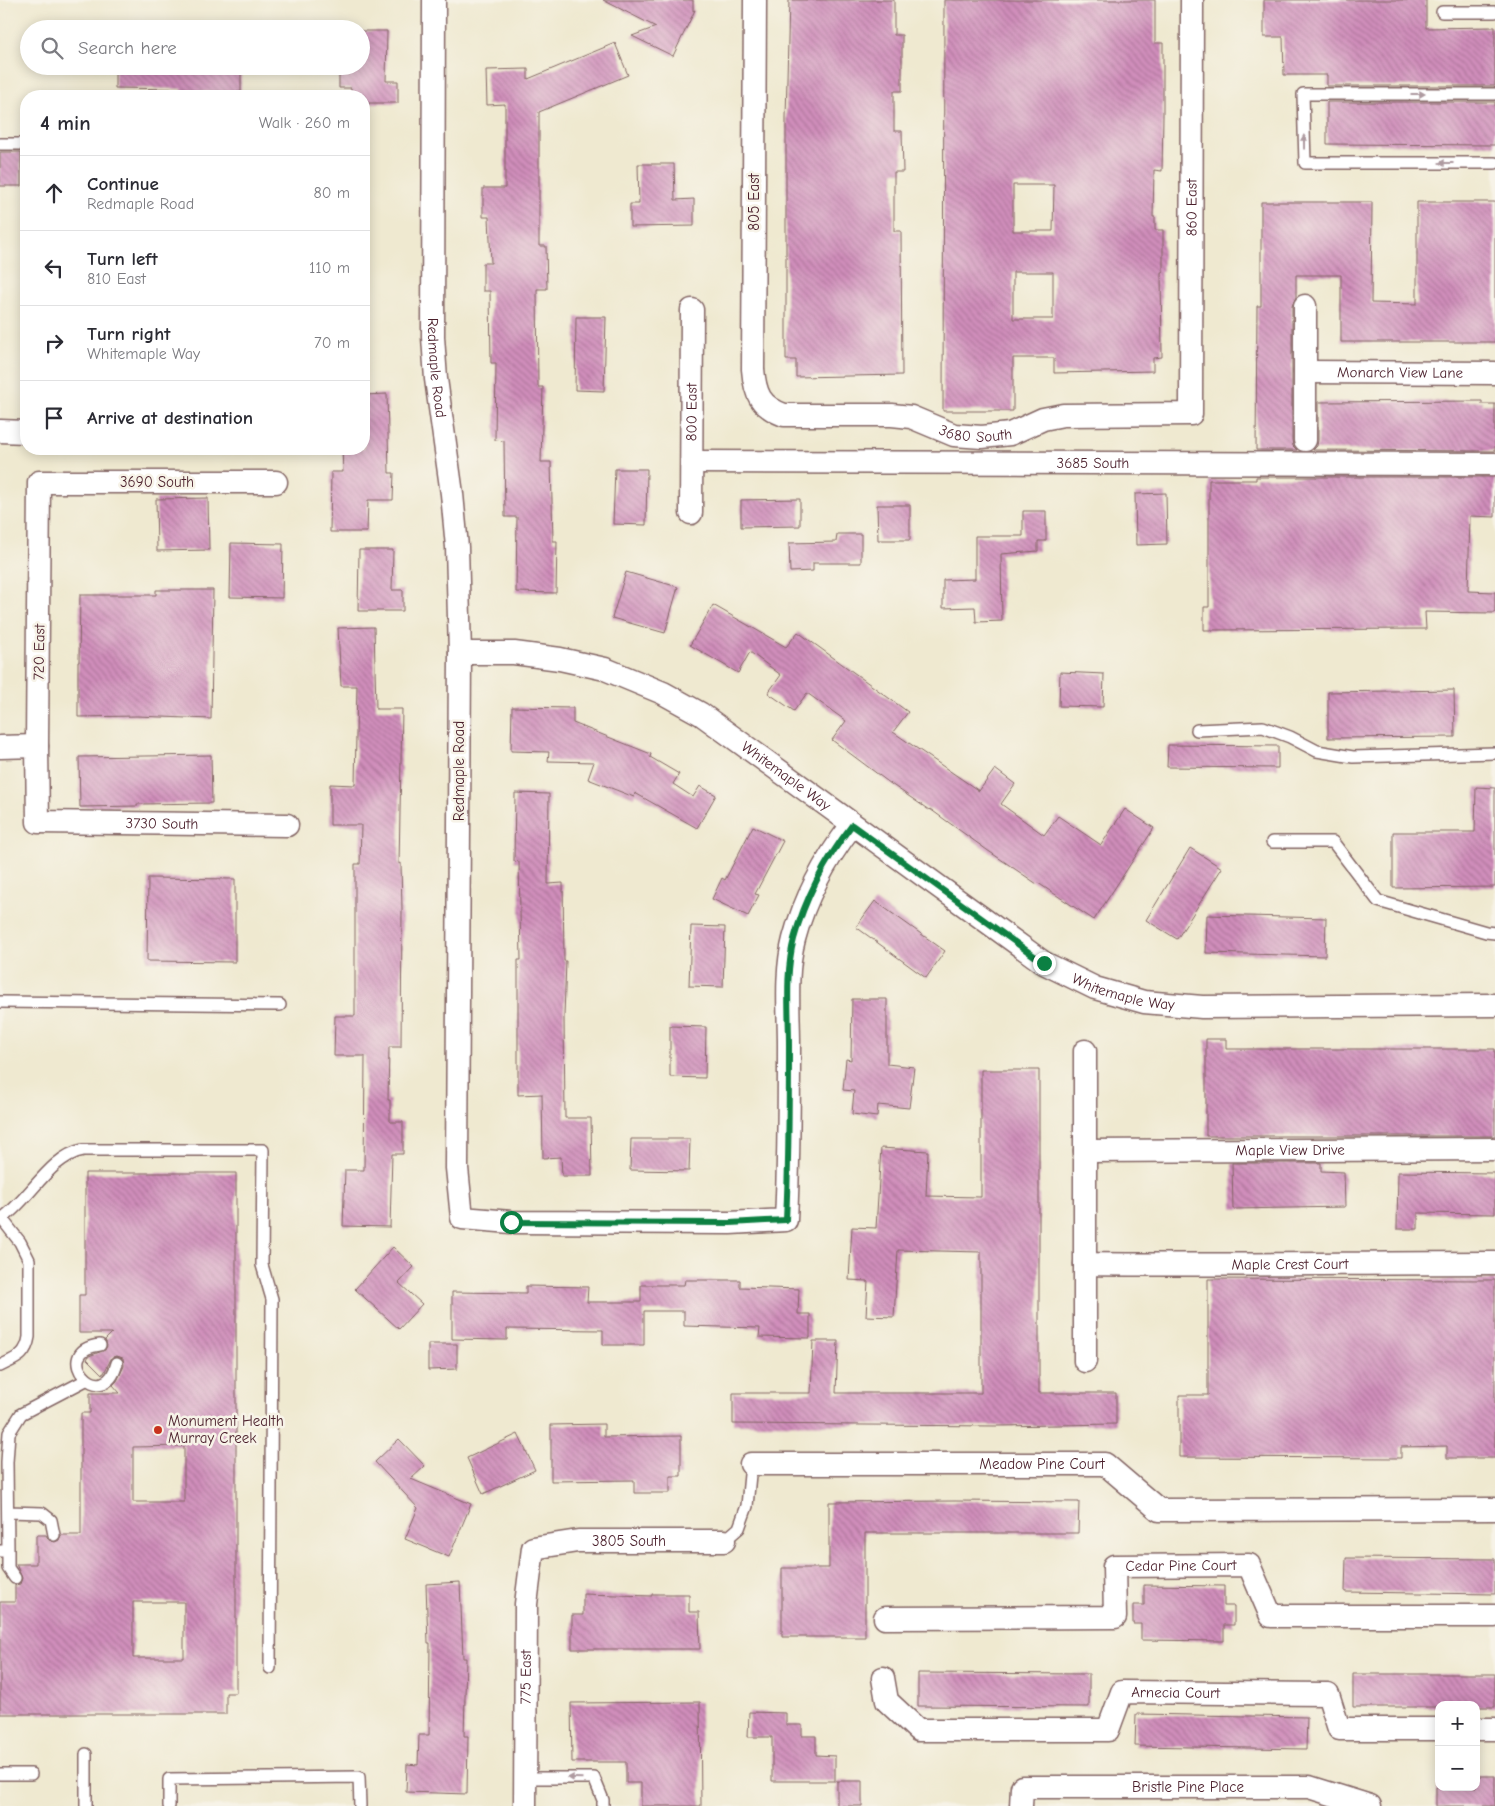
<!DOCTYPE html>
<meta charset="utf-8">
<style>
:root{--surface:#fff;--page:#f2f2f3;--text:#2b2b33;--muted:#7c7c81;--line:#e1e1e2}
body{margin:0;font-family:"Comic Neue",sans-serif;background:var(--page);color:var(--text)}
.controls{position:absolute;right:15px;bottom:15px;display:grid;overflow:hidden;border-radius:10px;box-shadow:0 2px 12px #0003}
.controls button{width:45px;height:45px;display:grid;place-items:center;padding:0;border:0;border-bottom:1px solid var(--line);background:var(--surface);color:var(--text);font:25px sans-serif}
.stop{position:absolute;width:15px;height:15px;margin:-11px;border:4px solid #0b8043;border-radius:50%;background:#fff}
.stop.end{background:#0b8043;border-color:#fff;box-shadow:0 1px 5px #0008}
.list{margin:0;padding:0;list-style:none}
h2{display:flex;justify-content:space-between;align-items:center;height:65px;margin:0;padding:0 20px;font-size:21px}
h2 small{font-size:16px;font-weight:400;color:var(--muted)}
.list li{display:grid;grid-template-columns:32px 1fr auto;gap:15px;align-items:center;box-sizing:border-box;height:75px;padding:0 20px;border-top:1px solid var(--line)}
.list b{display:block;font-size:19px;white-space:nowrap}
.list p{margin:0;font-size:16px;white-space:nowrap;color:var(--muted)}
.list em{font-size:16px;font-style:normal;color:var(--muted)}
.icon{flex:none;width:28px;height:28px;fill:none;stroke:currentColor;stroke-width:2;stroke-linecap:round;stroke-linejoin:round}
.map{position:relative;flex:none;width:1495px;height:1806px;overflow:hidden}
.search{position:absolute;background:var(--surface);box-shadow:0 2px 12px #0003;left:20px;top:20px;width:350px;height:55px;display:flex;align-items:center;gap:12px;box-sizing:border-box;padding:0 18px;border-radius:28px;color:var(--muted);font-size:19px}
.panel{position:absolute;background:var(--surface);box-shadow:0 2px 12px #0003;left:20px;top:90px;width:350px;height:365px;border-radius:20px}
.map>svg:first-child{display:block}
</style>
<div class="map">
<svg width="1495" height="1806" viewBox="0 0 1495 1806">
<defs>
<pattern id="building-back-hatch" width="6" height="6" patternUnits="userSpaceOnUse" patternTransform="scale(1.25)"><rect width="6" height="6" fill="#d08ebb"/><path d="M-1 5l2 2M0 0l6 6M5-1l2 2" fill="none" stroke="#ab7398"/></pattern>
</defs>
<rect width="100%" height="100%" fill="#f7f3e8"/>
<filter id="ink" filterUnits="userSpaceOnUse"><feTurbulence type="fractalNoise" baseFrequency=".02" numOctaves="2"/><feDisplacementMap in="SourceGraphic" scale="10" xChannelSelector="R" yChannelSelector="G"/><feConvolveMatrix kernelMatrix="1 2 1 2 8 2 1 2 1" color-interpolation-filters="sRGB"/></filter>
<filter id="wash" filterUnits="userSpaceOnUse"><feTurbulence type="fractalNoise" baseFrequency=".0096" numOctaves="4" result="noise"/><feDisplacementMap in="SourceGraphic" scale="20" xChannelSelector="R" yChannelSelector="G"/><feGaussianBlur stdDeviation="1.12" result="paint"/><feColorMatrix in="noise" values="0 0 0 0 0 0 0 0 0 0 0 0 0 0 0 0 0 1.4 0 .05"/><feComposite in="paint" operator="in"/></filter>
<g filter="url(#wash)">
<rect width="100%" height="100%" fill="#efe9d0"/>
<g id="blocks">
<path fill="url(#building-back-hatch)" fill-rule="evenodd" d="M 603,0 L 693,0 L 693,11 L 695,10 L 673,56 L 632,36 L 656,27 Z
M 789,0 L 894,0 L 894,35 L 902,35 L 902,91 L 894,91 L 894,131 L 902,131 L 903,172 L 894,172 L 894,231 L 901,231 L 902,375 L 796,377 L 796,360 L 786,360 L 786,118 Z
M 944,0 L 1155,0 L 1155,43 L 1163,43 L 1163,116 L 1162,171 L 1154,170 L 1153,217 L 1155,217 L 1155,230 L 1163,230 L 1163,272 L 1161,272 L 1162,357 L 1153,358 L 1153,371 L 1054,373 L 1054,358 L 1013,358 L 1013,411 L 943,411 ZM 1013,185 L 1054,185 L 1053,231 L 1013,231 ZM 1013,272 L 1053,272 L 1053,319 L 1013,319 Z
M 1264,0 L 1426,0 L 1426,28 L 1495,27 L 1495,86 L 1327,86 L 1327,75 L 1284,75 L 1283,37 L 1264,37 Z
M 361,31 L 387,31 L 386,81 L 398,81 L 398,103 L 364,103 L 364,96 L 351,96 L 351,88 L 339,88 L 339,69 L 361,66 Z
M 615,43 L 628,75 L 539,112 L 539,246 L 546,246 L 547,289 L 537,289 L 538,387 L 543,387 L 541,462 L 551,462 L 553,541 L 557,541 L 556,593 L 516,592 L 517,517 L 505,517 L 504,441 L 495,440 L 496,363 L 491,363 L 490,291 L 483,291 L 483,263 L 491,263 L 489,217 L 483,217 L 483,188 L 505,188 L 505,104 L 487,105 L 486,70 L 528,69 L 528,79 Z
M 115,66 L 241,66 L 241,92 L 182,92 L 182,89 L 115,88 Z
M 1327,102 L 1495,102 L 1495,145 L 1327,144 Z
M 0,152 L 21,152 L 21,186 L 0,186 Z
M 638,164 L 674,164 L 675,200 L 694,199 L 694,226 L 630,227 L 630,204 L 639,204 Z
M 1261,202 L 1372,202 L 1371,303 L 1417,304 L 1417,202 L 1495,202 L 1495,342 L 1341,342 L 1341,275 L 1296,275 L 1296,297 L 1292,306 L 1292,440 L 1293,446 L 1297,450 L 1256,450 L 1257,306 L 1261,306 Z
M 576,317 L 606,317 L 604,391 L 575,390 Z
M 387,394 L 389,473 L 394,473 L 393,500 L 368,500 L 367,532 L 330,532 L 331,472 L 343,472 L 342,449 L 364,449 L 364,395 Z
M 1482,401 L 1482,404 L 1495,404 L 1495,451 L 1313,450 L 1317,446 L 1318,440 L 1318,402 Z
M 615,469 L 647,469 L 646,525 L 613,524 Z
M 1256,477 L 1495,477 L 1495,517 L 1470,516 L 1468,591 L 1495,592 L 1495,613 L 1425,612 L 1426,629 L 1204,630 L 1204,607 L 1209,607 L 1209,480 L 1256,480 Z
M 1166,493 L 1167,544 L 1136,545 L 1135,494 Z
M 208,498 L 209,550 L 157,551 L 156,499 Z
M 800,499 L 800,526 L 741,527 L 741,500 Z
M 877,505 L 910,505 L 910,540 L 878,540 Z
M 1023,511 L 1046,511 L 1046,541 L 1038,541 L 1038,551 L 1001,554 L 1002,621 L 976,622 L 975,607 L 943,608 L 943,580 L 975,579 L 975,536 L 1023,536 Z
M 837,534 L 861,534 L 861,563 L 813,563 L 813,571 L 790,572 L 789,543 L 836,542 Z
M 231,543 L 283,544 L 282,598 L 230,597 Z
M 359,550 L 393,550 L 392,590 L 403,590 L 403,611 L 358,611 Z
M 626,572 L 678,587 L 665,633 L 612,618 Z
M 156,590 L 213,590 L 211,719 L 137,716 L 78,717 L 78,662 L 79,662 L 80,595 L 156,595 Z
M 713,605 L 786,647 L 798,632 L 908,712 L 893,732 L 979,791 L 995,769 L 1015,784 L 1001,804 L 1044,835 L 1058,816 L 1101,845 L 1125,809 L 1154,828 L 1094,920 L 1038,883 L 1037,884 L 987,850 L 930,809 L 929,810 L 891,784 L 832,740 L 846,721 L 807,693 L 794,711 L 768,693 L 781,675 L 750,652 L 738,673 L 690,645 Z
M 374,627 L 376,709 L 402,709 L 399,864 L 401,863 L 402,910 L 401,1047 L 389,1047 L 388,1100 L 390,1100 L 390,1122 L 403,1122 L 403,1154 L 392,1154 L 390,1227 L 343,1226 L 345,1170 L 364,1170 L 365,1056 L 334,1056 L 335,1016 L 355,1016 L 355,864 L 360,864 L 361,825 L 330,825 L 330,784 L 355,785 L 357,686 L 341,686 L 338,628 Z
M 1060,672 L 1104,674 L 1103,707 L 1059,706 Z
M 1454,690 L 1455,737 L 1328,738 L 1328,692 Z
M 512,707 L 573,708 L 573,723 L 651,754 L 650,757 L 679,774 L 673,784 L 693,797 L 700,786 L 716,795 L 697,828 L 635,793 L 634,797 L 588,779 L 594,762 L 548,761 L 549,752 L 511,751 Z
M 1168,745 L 1278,746 L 1278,768 L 1167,767 Z
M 211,755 L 212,803 L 137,804 L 137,806 L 80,807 L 79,757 Z
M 1476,787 L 1495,788 L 1495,887 L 1393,888 L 1393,832 L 1475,832 Z
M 515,793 L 549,794 L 548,884 L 563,883 L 564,961 L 566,961 L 564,1016 L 565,1118 L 591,1118 L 592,1176 L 562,1176 L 561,1157 L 543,1158 L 542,1094 L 518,1095 L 518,960 L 521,960 L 519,862 L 514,861 Z
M 753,826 L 783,841 L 755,894 L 759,895 L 748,916 L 712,899 L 722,878 L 725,880 Z
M 1190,848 L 1222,868 L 1177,939 L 1146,920 Z
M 148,878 L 235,879 L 235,962 L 147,961 Z
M 875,901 L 945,951 L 926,978 L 856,927 Z
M 1207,915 L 1326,918 L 1325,956 L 1206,953 Z
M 691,926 L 725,927 L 723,987 L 689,986 Z
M 852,999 L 887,999 L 887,1064 L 914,1067 L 909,1108 L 878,1105 L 877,1117 L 852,1114 L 854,1091 L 843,1090 L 846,1059 L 851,1060 Z
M 670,1026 L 706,1027 L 705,1078 L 670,1077 Z
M 1206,1039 L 1226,1039 L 1226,1049 L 1495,1049 L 1495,1136 L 1206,1136 Z
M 981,1070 L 1039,1070 L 1039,1393 L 1116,1393 L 1116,1424 L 998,1426 L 733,1424 L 733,1393 L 811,1393 L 813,1341 L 838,1341 L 836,1393 L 981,1393 L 981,1252 L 898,1250 L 894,1317 L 866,1316 L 868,1281 L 849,1280 L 852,1227 L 876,1228 L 881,1148 L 928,1151 L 926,1196 L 981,1197 Z
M 631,1139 L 690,1139 L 689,1171 L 630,1170 Z
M 1232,1163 L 1321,1163 L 1321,1171 L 1344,1172 L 1345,1207 L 1233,1209 Z
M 1398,1172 L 1495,1173 L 1495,1214 L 1418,1213 L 1418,1229 L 1397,1229 Z
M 85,1173 L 236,1173 L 236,1693 L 226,1693 L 226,1714 L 0,1714 L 0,1602 L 15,1602 L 15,1585 L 20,1584 L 22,1578 L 16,1564 L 36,1564 L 36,1535 L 46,1535 L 49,1540 L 55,1542 L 59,1540 L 61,1535 L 81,1535 L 81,1413 L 90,1413 L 90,1393 L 120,1393 L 113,1385 L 117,1381 L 124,1366 L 123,1358 L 117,1356 L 112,1357 L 104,1373 L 102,1374 L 87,1359 L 89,1356 L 105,1350 L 107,1346 L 105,1340 L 112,1333 L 79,1333 L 79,1295 L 85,1295 ZM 184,1446 L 184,1502 L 133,1502 L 133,1447 ZM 133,1602 L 184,1602 L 184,1658 L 133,1658 Z
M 393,1247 L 414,1267 L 399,1283 L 422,1304 L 399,1329 L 355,1289 Z
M 1208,1279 L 1495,1280 L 1495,1458 L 1447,1458 L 1447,1446 L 1401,1447 L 1401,1458 L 1179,1457 L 1179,1395 L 1208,1395 Z
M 685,1280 L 740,1280 L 740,1287 L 799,1289 L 798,1314 L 810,1314 L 810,1338 L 759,1337 L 760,1328 L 684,1326 L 684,1311 L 644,1311 L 644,1345 L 603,1345 L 603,1330 L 507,1329 L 507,1340 L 452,1339 L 452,1292 L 526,1293 L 526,1286 L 588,1287 L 587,1302 L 641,1302 L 641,1285 L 684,1285 Z
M 428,1344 L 457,1344 L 457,1369 L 428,1370 Z
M 604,1424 L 604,1437 L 681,1436 L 681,1476 L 670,1476 L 670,1493 L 634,1493 L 634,1480 L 551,1481 L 551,1425 Z
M 518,1434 L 535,1470 L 483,1494 L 467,1458 Z
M 399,1439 L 425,1466 L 411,1479 L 471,1504 L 449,1557 L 405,1539 L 418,1508 L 375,1462 Z
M 954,1501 L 1079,1502 L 1078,1533 L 865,1533 L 865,1637 L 782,1637 L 782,1568 L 829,1568 L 829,1502 Z
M 1346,1558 L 1495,1559 L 1495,1594 L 1345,1592 Z
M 460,1582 L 463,1658 L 466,1658 L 464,1736 L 468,1736 L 467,1794 L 406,1792 L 407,1764 L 418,1765 L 419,1735 L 429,1735 L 430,1643 L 428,1643 L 426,1584 Z
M 1144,1585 L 1224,1586 L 1224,1606 L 1234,1606 L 1234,1625 L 1224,1625 L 1224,1641 L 1141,1640 L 1141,1624 L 1133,1624 L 1133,1605 L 1144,1605 Z
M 583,1594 L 652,1596 L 652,1594 L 689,1594 L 689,1612 L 699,1612 L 700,1649 L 572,1649 L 572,1615 L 583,1615 Z
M 918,1673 L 1089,1674 L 1089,1707 L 918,1706 Z
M 1353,1674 L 1495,1674 L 1495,1707 L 1476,1707 L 1476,1705 L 1439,1705 L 1439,1707 L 1353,1707 Z
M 700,1702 L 701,1806 L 641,1806 L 641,1783 L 626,1783 L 626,1762 L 572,1762 L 571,1703 Z
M 749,1712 L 786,1713 L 786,1725 L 802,1725 L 802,1736 L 816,1736 L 816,1755 L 835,1756 L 835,1781 L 772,1781 L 772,1737 L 748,1737 Z
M 1136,1714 L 1307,1717 L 1306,1749 L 1135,1746 Z
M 1476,1776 L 1495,1776 L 1495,1806 L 1436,1806 L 1436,1787 L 1476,1787 Z
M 837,1781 L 862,1781 L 862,1806 L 837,1806 Z"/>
</g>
</g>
<g filter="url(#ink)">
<use href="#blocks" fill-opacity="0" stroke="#846665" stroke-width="1"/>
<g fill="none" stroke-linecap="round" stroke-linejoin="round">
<defs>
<path id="service" d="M 1442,12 L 1495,12
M 1495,94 L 1303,94 L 1305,163 L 1495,163
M 0,144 L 26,144
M 1197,730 L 1263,727 L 1290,737 L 1317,751 L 1353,757 L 1495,753
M 1272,842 L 1333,842 L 1378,901 L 1486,932 L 1495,933
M 0,1002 L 280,1005
M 0,1220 C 29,1201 50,1156 83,1150 L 263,1150 L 262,1265 L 272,1299 L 270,1668
M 100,1345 C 47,1351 104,1416 117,1363
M 0,1366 C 16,1358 26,1356 29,1337 L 29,1260 L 20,1242 L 2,1219
M 8,1512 L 42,1513 L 51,1520 L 54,1535
M 724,1541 L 739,1528 L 747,1506 L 751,1464
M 0,1551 L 8,1551 L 7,1462 L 9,1433 L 21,1414 L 86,1380
M 8,1551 L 8,1568 L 15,1578
M 86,1754 L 86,1806
M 0,1774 L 31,1774
M 525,1778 L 594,1778 L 603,1800 L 603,1806
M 169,1806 L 169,1779 L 359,1777 L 360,1806"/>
<g id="minor">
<path id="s1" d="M 434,0 L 433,337 L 436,379 L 452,494 L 457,547 L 460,653 L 457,1168 L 462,1218 L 511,1222 L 730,1223 L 786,1220 C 789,1161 789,1103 789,1045 C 789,1011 785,973 794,939 C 805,897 826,859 852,825"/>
<path id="s2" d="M 755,0 L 753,369 C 755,394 760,406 784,415 L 892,415 L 911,417 L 954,435 L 982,437 L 1010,434 L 1043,419 L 1063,415 L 1191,414 L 1192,0"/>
<path d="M 1305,306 L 1305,440"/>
<path id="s3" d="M 1305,372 L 1495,373"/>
<path d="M 0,431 L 26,432"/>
<path id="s4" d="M 692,462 L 1495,464"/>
<path id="s5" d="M 276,482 L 39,482 L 37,746 L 38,822 L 287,825"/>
<path id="s6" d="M 691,513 L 692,310"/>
<path id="s7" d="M 460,653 L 514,653 L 560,659 L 605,669 L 663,693 L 701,714 L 1044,963 L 1095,988 L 1144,1002 L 1202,1007 L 1495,1005"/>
<path d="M 0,747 L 37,746"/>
<path d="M 1085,1051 L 1085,1361"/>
<path id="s8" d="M 1085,1151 L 1495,1149"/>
<path id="s9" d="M 1085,1264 C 1221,1266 1358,1263 1495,1263"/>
<path id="s10" d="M 751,1464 L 1105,1464 L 1159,1510 L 1495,1509"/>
<path id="s11" d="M 885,1618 L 1115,1617 L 1114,1566 L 1249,1565 L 1271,1616 L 1495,1616"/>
<path id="s12" d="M 883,1678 L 887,1701 L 918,1730 L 1108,1730 L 1122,1692 L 1328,1694 L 1339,1729 L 1439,1729"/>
<path d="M 1476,1729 L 1495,1729"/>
<path id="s13" d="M 525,1806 L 526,1604 L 533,1548 L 578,1541 L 724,1541"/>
<path id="s14" d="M 1021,1806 L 1022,1787 L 1309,1787 L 1370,1806"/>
</g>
</defs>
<use href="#service" stroke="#846665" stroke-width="14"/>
<use href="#minor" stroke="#846665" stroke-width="25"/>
<use href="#service" stroke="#fff" stroke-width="11"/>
<use href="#minor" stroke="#fff" stroke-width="22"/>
</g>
<defs><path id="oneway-solid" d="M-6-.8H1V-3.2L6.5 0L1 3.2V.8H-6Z" transform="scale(1.25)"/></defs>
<g fill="#ae9aa0">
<use href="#oneway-solid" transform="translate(1418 94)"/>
<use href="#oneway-solid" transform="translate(1304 142) rotate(-91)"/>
<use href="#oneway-solid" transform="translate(1446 163) rotate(180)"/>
<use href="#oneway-solid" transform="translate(575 1778) rotate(-179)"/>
</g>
</g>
<g fill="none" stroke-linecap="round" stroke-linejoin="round" filter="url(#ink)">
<path stroke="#0b8043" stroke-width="6" d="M 511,1222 L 730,1223 L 786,1220 C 789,1161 789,1103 789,1045 C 789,1011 785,973 794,939 C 805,898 826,859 852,825 L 1044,963"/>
</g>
<circle fill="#c8321e" stroke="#f7f3e8" stroke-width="2" cx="158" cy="1430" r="5"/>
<g text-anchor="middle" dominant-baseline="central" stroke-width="5" stroke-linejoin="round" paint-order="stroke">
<g font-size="15" fill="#4a1f2b" stroke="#f7f3e8">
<text transform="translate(754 202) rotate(-90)">805 East</text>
<text stroke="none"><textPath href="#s2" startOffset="1050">860 East</textPath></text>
<text stroke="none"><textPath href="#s1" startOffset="368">Redmaple Road</textPath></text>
<text stroke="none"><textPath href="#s3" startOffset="95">Monarch View Lane</textPath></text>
<text stroke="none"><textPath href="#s6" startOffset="101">800 East</textPath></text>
<text stroke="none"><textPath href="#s2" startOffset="624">3680 South</textPath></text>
<text stroke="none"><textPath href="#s4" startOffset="401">3685 South</textPath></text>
<text x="157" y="482">3690 South</text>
<text transform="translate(39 652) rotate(-89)">720 East</text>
<text transform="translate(459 771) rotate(-90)">Redmaple Road</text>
<text stroke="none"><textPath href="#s7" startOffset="358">Whitemaple Way</textPath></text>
<text stroke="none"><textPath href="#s5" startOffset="701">3730 South</textPath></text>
<text stroke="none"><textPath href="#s7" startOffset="762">Whitemaple Way</textPath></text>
<text stroke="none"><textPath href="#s8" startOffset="205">Maple View Drive</textPath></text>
<text stroke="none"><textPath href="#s9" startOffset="205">Maple Crest Court</textPath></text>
<text stroke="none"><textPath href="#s10" startOffset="291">Meadow Pine Court</textPath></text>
<text stroke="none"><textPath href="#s13" startOffset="355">3805 South</textPath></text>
<text stroke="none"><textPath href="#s11" startOffset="348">Cedar Pine Court</textPath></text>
<text stroke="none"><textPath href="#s13" startOffset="129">775 East</textPath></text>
<text stroke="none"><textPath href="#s12" startOffset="350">Arnecia Court</textPath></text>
<text stroke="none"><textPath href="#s14" startOffset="185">Bristle Pine Place</textPath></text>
</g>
<g font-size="15" fill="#4a1f2b" stroke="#f7f3e8" text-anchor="start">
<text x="168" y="1421">Monument Health<tspan x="168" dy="17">Murray Creek</tspan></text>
</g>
</g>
</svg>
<div class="controls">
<button>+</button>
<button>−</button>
</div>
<div class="stop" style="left:511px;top:1222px"></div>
<div class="stop end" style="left:1044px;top:963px"></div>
<div class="search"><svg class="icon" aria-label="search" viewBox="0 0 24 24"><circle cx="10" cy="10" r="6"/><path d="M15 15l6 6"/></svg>Search here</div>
<section class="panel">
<h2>4 min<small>Walk · 260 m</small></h2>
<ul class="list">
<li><svg class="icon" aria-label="ahead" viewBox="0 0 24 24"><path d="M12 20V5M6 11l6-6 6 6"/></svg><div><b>Continue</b><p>Redmaple Road</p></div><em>80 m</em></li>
<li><svg class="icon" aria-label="left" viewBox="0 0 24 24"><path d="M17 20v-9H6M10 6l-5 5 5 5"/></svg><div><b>Turn left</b><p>810 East</p></div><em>110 m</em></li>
<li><svg class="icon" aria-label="right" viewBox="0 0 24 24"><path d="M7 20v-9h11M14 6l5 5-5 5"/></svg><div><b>Turn right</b><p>Whitemaple Way</p></div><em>70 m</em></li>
<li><svg class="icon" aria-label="arrive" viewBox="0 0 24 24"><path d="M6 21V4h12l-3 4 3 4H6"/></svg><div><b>Arrive at destination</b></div></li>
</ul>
</section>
</div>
